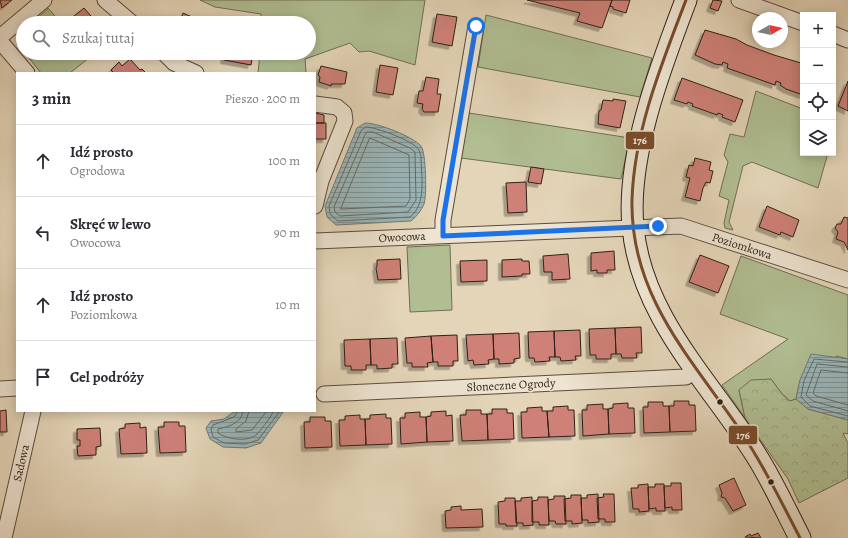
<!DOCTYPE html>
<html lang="pl">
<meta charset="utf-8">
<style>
:root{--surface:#fff;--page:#f7f7f7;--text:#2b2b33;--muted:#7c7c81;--line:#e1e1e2}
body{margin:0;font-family:Alegreya,serif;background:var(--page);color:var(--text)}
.controls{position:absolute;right:12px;top:12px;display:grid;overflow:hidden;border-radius:0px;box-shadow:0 2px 10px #0003}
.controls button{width:36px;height:36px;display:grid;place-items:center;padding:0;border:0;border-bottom:1px solid var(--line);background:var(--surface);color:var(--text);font:20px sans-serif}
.compass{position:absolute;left:752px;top:12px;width:36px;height:36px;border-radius:50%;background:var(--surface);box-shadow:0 2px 10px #0003;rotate:81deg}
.stop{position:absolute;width:12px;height:12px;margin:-9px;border:3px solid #1a73e8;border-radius:50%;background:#fff}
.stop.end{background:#1a73e8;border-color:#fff;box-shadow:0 1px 4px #0008}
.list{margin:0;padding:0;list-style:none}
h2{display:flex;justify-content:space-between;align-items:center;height:52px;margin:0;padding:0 16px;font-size:17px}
h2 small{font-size:13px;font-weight:400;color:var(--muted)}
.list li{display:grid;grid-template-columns:26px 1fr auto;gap:12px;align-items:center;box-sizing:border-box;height:72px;padding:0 16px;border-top:1px solid var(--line)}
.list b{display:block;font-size:15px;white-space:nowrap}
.list p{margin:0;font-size:13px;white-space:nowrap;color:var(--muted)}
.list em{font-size:13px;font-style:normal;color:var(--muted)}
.icon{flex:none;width:22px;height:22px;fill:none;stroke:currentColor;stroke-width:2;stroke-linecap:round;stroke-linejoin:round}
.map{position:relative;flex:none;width:848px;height:538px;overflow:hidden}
.search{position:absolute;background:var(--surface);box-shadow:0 2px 10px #0003;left:16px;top:16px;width:300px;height:44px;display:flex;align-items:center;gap:10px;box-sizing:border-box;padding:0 14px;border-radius:22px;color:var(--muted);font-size:15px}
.panel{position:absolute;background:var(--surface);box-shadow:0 2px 10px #0003;left:16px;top:72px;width:300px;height:340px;border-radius:0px}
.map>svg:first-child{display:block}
</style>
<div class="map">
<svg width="848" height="538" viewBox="0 0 848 538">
<defs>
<pattern id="forest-crowns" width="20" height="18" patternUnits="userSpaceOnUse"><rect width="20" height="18" fill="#b0be92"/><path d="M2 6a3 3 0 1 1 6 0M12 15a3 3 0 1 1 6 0" fill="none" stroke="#98a37d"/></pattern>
<pattern id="water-rules" width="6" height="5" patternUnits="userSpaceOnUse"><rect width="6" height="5" fill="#9ab6b9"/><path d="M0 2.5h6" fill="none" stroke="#7e9395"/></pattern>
<filter id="shadow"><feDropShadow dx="-3.5" dy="3.5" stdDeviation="0" flood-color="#0004"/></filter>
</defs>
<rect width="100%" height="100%" fill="#e4d5b8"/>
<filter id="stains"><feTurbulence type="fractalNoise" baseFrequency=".005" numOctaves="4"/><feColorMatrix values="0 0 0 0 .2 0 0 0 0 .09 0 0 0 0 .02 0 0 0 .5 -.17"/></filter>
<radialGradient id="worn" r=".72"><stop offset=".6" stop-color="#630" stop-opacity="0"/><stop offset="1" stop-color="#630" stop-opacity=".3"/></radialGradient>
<path fill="#b0be92" stroke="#706e54" d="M 200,0 L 425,0 L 415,65 L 369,51 L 359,52 L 350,43 L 305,59 L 306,73 L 258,73 L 260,53 L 309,53 L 309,23 L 261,23 L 261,14 L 215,7 Z
M 48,8 L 61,23 L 31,23 L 48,9 Z
M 486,15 L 652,58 L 640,97 L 478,67 Z
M 25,53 L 87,53 L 90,57 L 70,73 L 41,73 Z
M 756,91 L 803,109 L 803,153 L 828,153 L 818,188 L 752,162 L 743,166 L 729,222 L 733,230 L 725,228 L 724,223 L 729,200 L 719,196 L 728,162 L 724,155 L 730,134 L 744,137 Z
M 469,113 L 630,138 L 621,179 L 461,158 Z
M 450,245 L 452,310 L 410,312 L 407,247 Z
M 741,256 L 848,295 L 848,359 L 837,356 L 800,380 L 796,399 L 790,401 L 782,394 L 771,379 L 739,390 L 745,418 L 722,385 L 788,339 L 720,314 Z"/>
<path fill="url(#forest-crowns)" stroke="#706e54" d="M 771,379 L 782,394 L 790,401 L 796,399 L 808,409 L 848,420 L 848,434 L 843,433 L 848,443 L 848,478 L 799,503 L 788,479 L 745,418 L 739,390 L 751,380 Z"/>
<path fill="url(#water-rules)" stroke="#707a78" d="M 365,123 C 378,123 412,136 421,146 C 426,152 427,196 424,204 C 421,211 417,216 411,221 L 336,225 L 327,217 L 325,206 L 357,128 Z
M 811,354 L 848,359 L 848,420 L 808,409 L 796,399 L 800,380 Z
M 235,411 L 284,411 L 261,443 L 246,448 L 223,447 L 210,439 L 206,428 L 211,421 L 224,419 Z"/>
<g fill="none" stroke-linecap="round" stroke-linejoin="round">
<path stroke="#656a68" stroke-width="1" d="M 366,127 C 376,127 414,141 419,150 C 419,150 421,156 421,156 C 421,176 427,204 410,217 L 338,221 L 330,214 L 329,206 L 361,131 Z
M 367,132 L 373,132 L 410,148 L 415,152 L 416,200 L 408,212 L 340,216 L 335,212 L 334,207 L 365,135 Z
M 370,138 L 409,155 L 410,199 L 406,206 L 341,209 Z
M 848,362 L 814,359 L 804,381 L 801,397 L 810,406 L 848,416
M 848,367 L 817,364 L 806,395 L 813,401 L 848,411
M 848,373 L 821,370 L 813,393 L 816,396 L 848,405
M 238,411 L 234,417 L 213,425 L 211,429 L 213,437 L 224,443 L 245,444 L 258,440 L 280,411
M 243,411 C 242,423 228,427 218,429 L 218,433 C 227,439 248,443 257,434 C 263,428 269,419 274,411
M 249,411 L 246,421 L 236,429 L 236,432 L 252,430 L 267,411"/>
</g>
<path fill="#cf8178" stroke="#301f16" filter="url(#shadow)" d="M 0,0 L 12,0 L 2,8 Z
M 527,0 L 612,0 L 602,28 L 577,21 L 580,13 Z
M 612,0 L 630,0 L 626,13 L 613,9 L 613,7 L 610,6 Z
M 713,0 L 722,1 L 718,11 L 710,8 Z
M 84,8 L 97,23 L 72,23 L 69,20 Z
M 183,13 L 203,22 L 203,23 L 179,23 Z
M 437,14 L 457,17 L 452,46 L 432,42 Z
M 705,30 L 736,39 L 747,45 L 774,55 L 801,63 L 803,65 L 803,95 L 786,89 L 780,85 L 781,83 L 776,81 L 775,85 L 727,68 L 728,64 L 723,62 L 722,65 L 715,64 L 695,55 Z
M 225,53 L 253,54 L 251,65 L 224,60 Z
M 130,59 L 140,70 L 142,69 L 146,73 L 114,73 L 111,70 L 119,62 L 122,66 Z
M 380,65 L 398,68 L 393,95 L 376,92 Z
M 321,66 L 347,72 L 345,84 L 331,84 L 331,86 L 319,82 L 320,77 L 318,75 Z
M 426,77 L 439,79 L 437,94 L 441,94 L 438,112 L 424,112 L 422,109 L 423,104 L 417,103 L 419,91 L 423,91 Z
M 682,78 L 743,100 L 735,122 L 722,117 L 723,115 L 718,113 L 717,115 L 692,106 L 693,104 L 688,102 L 687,104 L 674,100 Z
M 848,81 L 848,111 L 838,106 Z
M 613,99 L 626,101 L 620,128 L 598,124 L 599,111 L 601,110 L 603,100 L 613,101 Z
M 315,113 L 324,115 L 324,123 L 315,123 Z
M 315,123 L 326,123 L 326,139 L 315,139 Z
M 695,158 L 711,162 L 709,170 L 713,171 L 710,183 L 706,182 L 703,188 L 700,201 L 685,197 L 690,178 L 686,177 L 689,165 L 693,166 Z
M 531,167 L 544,169 L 541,184 L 528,182 Z
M 526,182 L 527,212 L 508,213 L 506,183 Z
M 767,206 L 799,220 L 793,237 L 781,232 L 780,235 L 759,227 Z
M 844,217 L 848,218 L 848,250 L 844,242 L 836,239 L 838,232 L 835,228 L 837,224 L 841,224 Z
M 614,251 L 615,270 L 607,270 L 607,273 L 597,273 L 597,270 L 591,271 L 591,253 Z
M 568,254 L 570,279 L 552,280 L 552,272 L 544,272 L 543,256 Z
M 700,255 L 729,266 L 718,293 L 689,282 Z
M 400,259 L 401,279 L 378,280 L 376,268 L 377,266 L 377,260 Z
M 522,259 L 522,261 L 529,261 L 530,274 L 522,274 L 522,276 L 502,277 L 502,260 Z
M 487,260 L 487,281 L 461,282 L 460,261 Z
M 641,327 L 642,353 L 636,353 L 637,358 L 622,358 L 621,354 L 616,354 L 615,328 Z
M 615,328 L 616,354 L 611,354 L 611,359 L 596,359 L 596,355 L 590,355 L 589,329 Z
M 580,330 L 581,356 L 575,356 L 576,360 L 561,361 L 560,357 L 555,357 L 554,331 Z
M 554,331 L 555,357 L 549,357 L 550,361 L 535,362 L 534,358 L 529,358 L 528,332 Z
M 519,333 L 520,358 L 514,359 L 514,363 L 499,364 L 499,359 L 494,359 L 493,334 Z
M 493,334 L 494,359 L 488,360 L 489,364 L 474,365 L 473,360 L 468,361 L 466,335 Z
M 457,335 L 458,361 L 453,361 L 453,366 L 438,366 L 438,362 L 433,362 L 431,336 Z
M 431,336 L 433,362 L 427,363 L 428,367 L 412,367 L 412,363 L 407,363 L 405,338 Z
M 397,338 L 398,364 L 392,364 L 392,368 L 377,369 L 377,365 L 371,365 L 370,339 Z
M 370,339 L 371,365 L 366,365 L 366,370 L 351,370 L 351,366 L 345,366 L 344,340 Z
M 674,401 L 689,401 L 689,405 L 695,405 L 696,431 L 670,432 L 669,406 L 674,406 Z
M 648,402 L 663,402 L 663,406 L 669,406 L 670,432 L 644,433 L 643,407 L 648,407 Z
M 628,403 L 628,408 L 634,408 L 635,433 L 609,434 L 608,409 L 613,408 L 613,404 Z
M 603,404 L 603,409 L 608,409 L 609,434 L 583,436 L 582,410 L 587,410 L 587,405 Z
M 568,406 L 568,410 L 574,410 L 575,436 L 549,437 L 547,411 L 553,411 L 553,407 Z
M 542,407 L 542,411 L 547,411 L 549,437 L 522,438 L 521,412 L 527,412 L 527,408 Z
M 492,409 L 507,409 L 507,413 L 513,413 L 514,439 L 488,440 L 487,414 L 492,414 Z
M 6,410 L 7,432 L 0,432 L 0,411 Z
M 466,410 L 481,410 L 481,414 L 487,414 L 488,440 L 462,441 L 460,415 L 466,415 Z
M 446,411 L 446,416 L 452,415 L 453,441 L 427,442 L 426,417 L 431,416 L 431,412 Z
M 420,412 L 420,417 L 426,417 L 427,442 L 401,444 L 400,418 L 405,418 L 405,413 Z
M 386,414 L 386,418 L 391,418 L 392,444 L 366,445 L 365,419 L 370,419 L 370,415 Z
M 360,415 L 360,419 L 365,419 L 366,445 L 340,446 L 339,420 L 345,420 L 345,416 Z
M 310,417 L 325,417 L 325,421 L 331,421 L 332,447 L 305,448 L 304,422 L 310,422 Z
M 164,422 L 179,422 L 179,426 L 185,426 L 186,452 L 160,453 L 158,427 L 164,427 Z
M 140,423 L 140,428 L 146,427 L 147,453 L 121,454 L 119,429 L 125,428 L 125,424 Z
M 100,428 L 101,446 L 96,447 L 96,455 L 78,456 L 77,446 L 80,446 L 80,440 L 77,440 L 77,429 Z
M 734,478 L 746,505 L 733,511 L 725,498 L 721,497 L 722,493 L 719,485 Z
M 671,483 L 681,483 L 682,510 L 672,510 L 672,507 L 665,508 L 664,486 L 671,486 Z
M 648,484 L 649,511 L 639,512 L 639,509 L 633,509 L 631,488 L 638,488 L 638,485 Z
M 655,484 L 664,484 L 665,511 L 656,511 L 656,508 L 649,509 L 648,487 L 655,487 Z
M 598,494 L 599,522 L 588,523 L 588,520 L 582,520 L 581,498 L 587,498 L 587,495 Z
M 603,494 L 614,494 L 615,522 L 605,522 L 605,519 L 598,519 L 597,498 L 604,497 Z
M 571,495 L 581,495 L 582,523 L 572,524 L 572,521 L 565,521 L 564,499 L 571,498 Z
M 554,496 L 565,496 L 566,524 L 556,524 L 555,521 L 549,521 L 548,500 L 554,499 Z
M 532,497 L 533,525 L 523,526 L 523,523 L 516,523 L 515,501 L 521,501 L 521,498 Z
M 538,497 L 548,497 L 549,525 L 539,525 L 539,522 L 532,522 L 532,501 L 538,500 Z
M 505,498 L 515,498 L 517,526 L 506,526 L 506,524 L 499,524 L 498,502 L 505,501 Z
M 461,506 L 461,510 L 482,509 L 483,527 L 446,528 L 445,511 L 451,510 L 451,507 Z
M 758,533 L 761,538 L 745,537 L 750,534 L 751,536 Z"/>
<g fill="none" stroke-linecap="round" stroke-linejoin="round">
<defs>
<path id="street" d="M 105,0 L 132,23
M 739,0 L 803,23
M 833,34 L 848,40
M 0,37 L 44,0
M 0,41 L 27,73
M 164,53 L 174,63 L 196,73
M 315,104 L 337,107 L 344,113 L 345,121 L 321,181 L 315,206
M 443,235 L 443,220 L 476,26
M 315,241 L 681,226 L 848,280
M 0,389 L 17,388
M 324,394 L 686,377 L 697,370
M 4,538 L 33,411"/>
<path id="secondary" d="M 686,0 C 661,66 626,156 633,227 C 641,317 711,383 756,455 C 773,482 786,511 800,538"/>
</defs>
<use href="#street" stroke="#5d4c3e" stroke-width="17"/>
<use href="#secondary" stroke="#301f16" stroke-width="23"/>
<use href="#street" stroke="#ede4d1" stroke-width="15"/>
<use href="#secondary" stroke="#ede4d1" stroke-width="21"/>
<defs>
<path id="bus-1" d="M 686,0 C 662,63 634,131 632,200 C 630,295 690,357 740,430 C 763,465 781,501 800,538"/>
</defs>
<use href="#bus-1" stroke="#ede4d1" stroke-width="6"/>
<use href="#bus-1" stroke="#7a4b2a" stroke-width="3"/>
</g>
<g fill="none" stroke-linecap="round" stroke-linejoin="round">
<path stroke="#1a73e8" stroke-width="5" d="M 476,26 L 443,220 L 443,236 L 658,226"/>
</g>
<g fill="#301f16" stroke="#ede4d1" stroke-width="1.5">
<circle cx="720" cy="402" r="3.5"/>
<circle cx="771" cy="482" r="3.5"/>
</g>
<g text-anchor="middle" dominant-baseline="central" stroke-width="3" stroke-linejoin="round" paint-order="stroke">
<g font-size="12" fill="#301f16" stroke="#ede4d1">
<text transform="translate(402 237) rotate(-3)">Owocowa</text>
<text transform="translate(742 246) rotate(18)">Poziomkowa</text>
<text transform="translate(511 385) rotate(-3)">Słoneczne Ogrody</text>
<text transform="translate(21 463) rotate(-77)">Sadowa</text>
</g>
</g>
<g stroke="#ede4d1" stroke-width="1.5">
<rect x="625" y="131" width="30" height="19" rx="4" fill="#7a4b2a"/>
<rect x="728" y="425" width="30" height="20" rx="4" fill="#7a4b2a"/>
</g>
<g font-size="11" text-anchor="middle" font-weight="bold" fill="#fff">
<text x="640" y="144">176</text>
<text x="743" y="439">176</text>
</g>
<rect width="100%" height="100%" filter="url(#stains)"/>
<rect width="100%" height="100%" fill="url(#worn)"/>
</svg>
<div class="controls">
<button>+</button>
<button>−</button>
<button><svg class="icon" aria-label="locate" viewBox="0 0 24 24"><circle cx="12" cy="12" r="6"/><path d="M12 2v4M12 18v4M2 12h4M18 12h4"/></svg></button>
<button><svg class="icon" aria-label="layers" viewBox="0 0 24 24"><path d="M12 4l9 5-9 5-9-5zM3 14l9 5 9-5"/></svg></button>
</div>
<svg class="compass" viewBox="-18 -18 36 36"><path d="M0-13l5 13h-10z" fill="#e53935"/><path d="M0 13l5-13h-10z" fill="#7c7c81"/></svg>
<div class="stop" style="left:476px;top:26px"></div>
<div class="stop end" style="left:658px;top:226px"></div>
<div class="search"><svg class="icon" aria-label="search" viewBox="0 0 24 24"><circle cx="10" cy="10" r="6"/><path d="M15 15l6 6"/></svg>Szukaj tutaj</div>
<section class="panel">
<h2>3 min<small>Pieszo · 200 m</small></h2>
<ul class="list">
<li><svg class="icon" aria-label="ahead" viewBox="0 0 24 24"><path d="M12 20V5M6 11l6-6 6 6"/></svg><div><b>Idź prosto</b><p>Ogrodowa</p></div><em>100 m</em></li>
<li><svg class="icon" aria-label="left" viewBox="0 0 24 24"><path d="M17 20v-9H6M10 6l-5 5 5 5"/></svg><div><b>Skręć w lewo</b><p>Owocowa</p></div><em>90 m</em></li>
<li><svg class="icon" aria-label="ahead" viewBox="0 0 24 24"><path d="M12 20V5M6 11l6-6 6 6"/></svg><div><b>Idź prosto</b><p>Poziomkowa</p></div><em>10 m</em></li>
<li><svg class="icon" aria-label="arrive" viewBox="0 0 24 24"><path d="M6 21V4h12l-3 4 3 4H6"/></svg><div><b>Cel podróży</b></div></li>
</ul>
</section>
</div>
